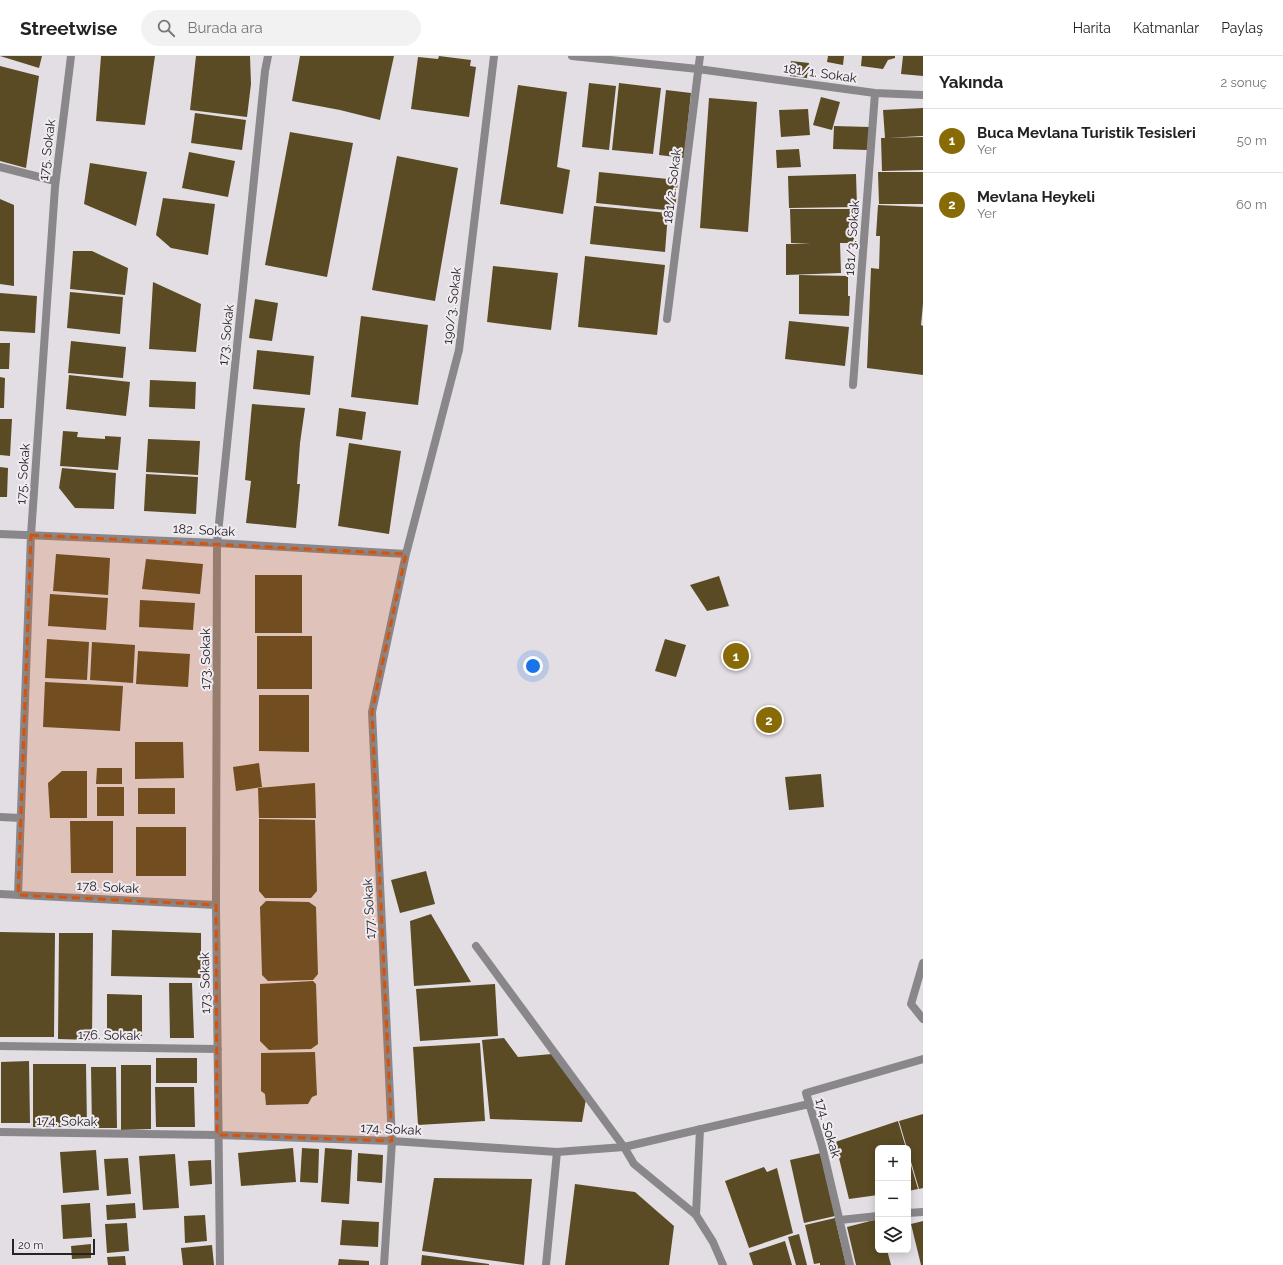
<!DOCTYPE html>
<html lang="tr">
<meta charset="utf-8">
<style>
:root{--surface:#fff;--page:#f2f2f2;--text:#222;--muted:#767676;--line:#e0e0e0;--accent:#886a07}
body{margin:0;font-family:Raleway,sans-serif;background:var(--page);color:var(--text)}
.controls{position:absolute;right:12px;bottom:12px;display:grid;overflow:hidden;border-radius:6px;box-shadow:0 2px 10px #0003}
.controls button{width:36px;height:36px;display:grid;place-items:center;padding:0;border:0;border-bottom:1px solid var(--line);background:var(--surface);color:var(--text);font:20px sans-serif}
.scale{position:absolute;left:12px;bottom:10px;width:83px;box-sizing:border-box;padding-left:4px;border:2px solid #252325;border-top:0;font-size:11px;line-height:14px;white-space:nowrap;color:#252325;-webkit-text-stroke:3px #f0ebf1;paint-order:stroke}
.you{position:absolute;left:533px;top:610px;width:14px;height:14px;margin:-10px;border:3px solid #fff;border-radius:50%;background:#1a73e8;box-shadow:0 0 0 6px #1a73e833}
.badge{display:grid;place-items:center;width:26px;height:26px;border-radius:50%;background:var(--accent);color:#fff;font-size:13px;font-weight:700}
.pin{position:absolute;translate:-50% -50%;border:2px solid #fff;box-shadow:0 1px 4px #0006}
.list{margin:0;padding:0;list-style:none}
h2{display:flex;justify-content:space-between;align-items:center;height:52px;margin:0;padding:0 16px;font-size:17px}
h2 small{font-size:13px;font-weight:400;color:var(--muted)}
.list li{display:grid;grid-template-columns:26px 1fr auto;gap:12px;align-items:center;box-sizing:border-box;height:64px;padding:0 16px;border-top:1px solid var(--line)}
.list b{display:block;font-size:15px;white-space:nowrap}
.list p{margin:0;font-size:13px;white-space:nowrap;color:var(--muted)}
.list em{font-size:13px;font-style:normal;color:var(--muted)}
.icon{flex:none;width:22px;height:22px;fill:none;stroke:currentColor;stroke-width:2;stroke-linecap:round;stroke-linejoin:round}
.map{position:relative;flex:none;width:923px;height:1209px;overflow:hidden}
header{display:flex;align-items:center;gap:24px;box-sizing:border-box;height:56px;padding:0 20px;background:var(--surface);border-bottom:1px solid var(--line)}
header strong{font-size:19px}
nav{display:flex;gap:22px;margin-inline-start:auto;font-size:14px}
.search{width:280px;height:36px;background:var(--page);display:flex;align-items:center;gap:10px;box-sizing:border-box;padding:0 14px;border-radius:22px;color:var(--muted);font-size:15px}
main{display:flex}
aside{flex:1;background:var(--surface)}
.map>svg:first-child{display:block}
</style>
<header>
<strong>Streetwise</strong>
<div class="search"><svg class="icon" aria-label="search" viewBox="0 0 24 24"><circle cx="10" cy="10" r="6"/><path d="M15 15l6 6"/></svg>Burada ara</div>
<nav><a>Harita</a><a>Katmanlar</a><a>Paylaş</a></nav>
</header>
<main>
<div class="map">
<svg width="923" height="1209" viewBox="0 0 923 1209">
<rect width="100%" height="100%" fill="#e3dee4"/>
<path fill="#5a4b24" d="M 0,0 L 42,0 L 39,12 Z
M 101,0 L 155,0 L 145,69 L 96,65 Z
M 196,0 L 250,0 L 251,28 L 247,61 L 190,54 Z
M 300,0 L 394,0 L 380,64 L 340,54 L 292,45 Z
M 439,0 L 471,4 L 470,10 L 476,11 L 469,61 L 411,53 L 418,1 L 438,3 Z
M 828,0 L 844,0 L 843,9 L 827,6 Z
M 862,0 L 895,0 L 895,2 L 888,4 L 883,13 L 861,10 Z
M 903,0 L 923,0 L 923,20 L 901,18 Z
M 791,5 L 809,7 L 807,22 L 790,20 Z
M 0,10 L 39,20 L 26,112 L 0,105 Z
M 589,27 L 616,30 L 609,94 L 582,91 Z
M 619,27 L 661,32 L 653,98 L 612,94 Z
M 518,29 L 567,36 L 557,111 L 570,114 L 563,158 L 500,148 Z
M 666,34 L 691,37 L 684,102 L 659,99 Z
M 821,41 L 840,46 L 832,74 L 813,69 Z
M 709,42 L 757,46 L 748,176 L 700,172 Z
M 923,52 L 923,80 L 885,82 L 883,54 Z
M 808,53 L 810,79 L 781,81 L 779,54 Z
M 195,57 L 246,64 L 242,94 L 191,87 Z
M 834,70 L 869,71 L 868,94 L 833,93 Z
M 290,76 L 353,87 L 327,221 L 265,209 Z
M 923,81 L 923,114 L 882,115 L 881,82 Z
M 799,93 L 801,111 L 777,112 L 776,94 Z
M 189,96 L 235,105 L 228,141 L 182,132 Z
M 397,100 L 458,112 L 435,245 L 372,234 Z
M 90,107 L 147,116 L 136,170 L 84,148 Z
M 599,116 L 678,124 L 675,155 L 596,147 Z
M 878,116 L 923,116 L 923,148 L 879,148 Z
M 856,118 L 857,151 L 789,152 L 788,120 Z
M 163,142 L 215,148 L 208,199 L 171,192 L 156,179 Z
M 0,143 L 14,149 L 14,230 L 0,228 Z
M 878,149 L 923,151 L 923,248 L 921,269 L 923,270 L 923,319 L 867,312 L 871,212 L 879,213 L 880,180 L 876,180 Z
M 594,150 L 668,157 L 665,196 L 590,188 Z
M 790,153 L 853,153 L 854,187 L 840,187 L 841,217 L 786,219 L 786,188 L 811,188 L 791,187 Z
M 73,195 L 92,195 L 128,212 L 125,239 L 70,233 Z
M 585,200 L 665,209 L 657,279 L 578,271 Z
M 493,210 L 558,217 L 551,274 L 487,266 Z
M 799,219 L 848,220 L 848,240 L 844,240 L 850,240 L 849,260 L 799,258 Z
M 153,226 L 201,248 L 196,296 L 149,293 Z
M 70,236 L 123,241 L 120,278 L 67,272 Z
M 0,237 L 37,240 L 35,277 L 0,275 Z
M 255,243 L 278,247 L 272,285 L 249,282 Z
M 361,260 L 428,269 L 418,349 L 351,341 Z
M 789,265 L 849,271 L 845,310 L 785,303 Z
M 71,285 L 126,291 L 123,322 L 68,317 Z
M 0,287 L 10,287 L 9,313 L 0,313 Z
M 257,294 L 314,300 L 310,339 L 253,333 Z
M 69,319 L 130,326 L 126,360 L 66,353 Z
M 0,321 L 5,322 L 4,352 L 0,352 Z
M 150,324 L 196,326 L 195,353 L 149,351 Z
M 252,348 L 305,352 L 300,387 L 297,428 L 300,428 L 296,472 L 246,467 L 251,425 L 245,424 Z
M 339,352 L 366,356 L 362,384 L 336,380 Z
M 0,363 L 12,363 L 10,400 L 0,399 Z
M 63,375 L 78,376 L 77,381 L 105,383 L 105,380 L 121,381 L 118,414 L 60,410 Z
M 148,383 L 200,385 L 198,419 L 146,416 Z
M 349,387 L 401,395 L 389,478 L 338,470 Z
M 0,411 L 8,412 L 7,441 L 0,441 Z
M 62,412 L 116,417 L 114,453 L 75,452 L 59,432 Z
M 146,418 L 198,421 L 196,458 L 144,455 Z
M 56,498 L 110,502 L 108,539 L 53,535 Z
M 146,503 L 203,508 L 200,538 L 142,533 Z
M 255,519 L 302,519 L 302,577 L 255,577 Z
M 719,520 L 729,550 L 707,555 L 690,529 Z
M 50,538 L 108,542 L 106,574 L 48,570 Z
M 140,544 L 195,547 L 193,574 L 139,571 Z
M 257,580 L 312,580 L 312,633 L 257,633 Z
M 47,583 L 89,586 L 87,624 L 45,622 Z
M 665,583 L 686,589 L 676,621 L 655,615 Z
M 92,586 L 135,589 L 133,627 L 90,624 Z
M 138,595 L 190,598 L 188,631 L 136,628 Z
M 45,626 L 123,630 L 120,675 L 43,671 Z
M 259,639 L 309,639 L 309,696 L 259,695 Z
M 135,686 L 183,686 L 184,722 L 135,723 Z
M 259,707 L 262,731 L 236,735 L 233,711 Z
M 97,712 L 122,712 L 122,728 L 96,728 Z
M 62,715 L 87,715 L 87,762 L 50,762 L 48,727 Z
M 821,718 L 824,751 L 789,754 L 785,721 Z
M 315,727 L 316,762 L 259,762 L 258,732 Z
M 97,731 L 124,731 L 124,760 L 97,760 Z
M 138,732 L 175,732 L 175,758 L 138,758 Z
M 259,763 L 315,764 L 317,835 L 311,842 L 265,842 L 259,835 Z
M 70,765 L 113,765 L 113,817 L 71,817 Z
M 136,771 L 186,771 L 186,820 L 136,820 Z
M 426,815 L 435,848 L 400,857 L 391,824 Z
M 266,845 L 309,846 L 316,851 L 318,918 L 313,924 L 268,925 L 262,919 L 260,851 Z
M 431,858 L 471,926 L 414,930 L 410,865 Z
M 112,874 L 201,877 L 201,922 L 111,920 Z
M 0,876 L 55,877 L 54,981 L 0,981 Z
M 59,877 L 93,877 L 92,984 L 58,983 Z
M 313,925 L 316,928 L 318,988 L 311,993 L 269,994 L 260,985 L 260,928 Z
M 169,927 L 192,927 L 194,982 L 170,982 Z
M 495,928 L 498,980 L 420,985 L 416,933 Z
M 107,938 L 142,939 L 142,980 L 107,979 Z
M 504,982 L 518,1001 L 552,998 L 586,1043 L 582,1066 L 490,1063 L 482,984 Z
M 480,987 L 485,1065 L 418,1069 L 413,991 Z
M 315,996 L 317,1039 L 312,1041 L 308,1048 L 266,1049 L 265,1038 L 261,1035 L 261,997 Z
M 156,1002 L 197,1002 L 197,1027 L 156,1027 Z
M 29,1005 L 30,1067 L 1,1067 L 1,1006 Z
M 33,1008 L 86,1008 L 87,1071 L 33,1071 Z
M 121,1009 L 151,1009 L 151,1073 L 121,1074 Z
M 91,1011 L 116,1011 L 117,1072 L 92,1072 Z
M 155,1031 L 194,1031 L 195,1071 L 156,1071 Z
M 923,1058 L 923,1132 L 919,1133 L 899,1065 Z
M 898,1065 L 906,1092 L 878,1092 L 878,1139 L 849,1143 L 835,1086 Z
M 293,1092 L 296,1126 L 241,1130 L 238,1097 Z
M 302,1092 L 319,1093 L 318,1127 L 300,1126 Z
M 325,1092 L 352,1094 L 349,1148 L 321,1146 Z
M 96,1094 L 99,1134 L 63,1137 L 60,1096 Z
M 358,1097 L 383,1099 L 382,1127 L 357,1125 Z
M 821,1097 L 835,1160 L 804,1167 L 790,1104 Z
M 175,1098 L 179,1152 L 143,1154 L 139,1100 Z
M 908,1100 L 908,1099 L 918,1133 L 908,1135 Z
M 128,1102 L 131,1138 L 107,1140 L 104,1103 Z
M 211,1104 L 212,1128 L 190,1130 L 188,1105 Z
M 764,1111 L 767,1116 L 777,1112 L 793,1177 L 749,1192 L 725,1125 Z
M 434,1122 L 532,1123 L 524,1209 L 422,1195 Z
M 575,1128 L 635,1136 L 674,1170 L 669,1209 L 565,1209 Z
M 90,1147 L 92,1181 L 63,1183 L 61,1149 Z
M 135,1147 L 136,1162 L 107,1164 L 106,1149 Z
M 205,1159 L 207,1185 L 185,1187 L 184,1160 Z
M 835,1162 L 846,1209 L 820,1209 L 820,1207 L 814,1208 L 805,1169 Z
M 878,1163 L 878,1194 L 887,1194 L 891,1209 L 856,1209 L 847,1171 Z
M 342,1164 L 379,1166 L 378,1191 L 340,1189 Z
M 923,1165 L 923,1209 L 921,1209 L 911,1168 Z
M 127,1167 L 129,1195 L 107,1197 L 105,1168 Z
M 799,1178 L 807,1209 L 796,1209 L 788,1181 Z
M 785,1185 L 792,1209 L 753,1209 L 749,1197 Z
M 91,1188 L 91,1202 L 72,1203 L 71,1190 Z
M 212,1189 L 214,1209 L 183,1209 L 181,1192 Z
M 422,1199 L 489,1208 L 489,1209 L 421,1209 Z
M 125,1200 L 126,1209 L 108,1209 L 107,1201 Z
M 339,1203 L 369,1205 L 369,1209 L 338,1209 Z"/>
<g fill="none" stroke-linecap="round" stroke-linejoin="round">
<path stroke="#898789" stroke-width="8" d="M 572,0 L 698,13 L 875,37 L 923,39
M 0,111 L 55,125
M 667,263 L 700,0
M 853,329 L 875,37
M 0,478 L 217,487 L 406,498
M 0,761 L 21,762
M 0,838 L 216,849
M 18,839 L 31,479 L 55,131 L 71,0
M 476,890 L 624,1091 L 809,1048
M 923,907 L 911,948 L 923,963
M 0,990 L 218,993
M 0,1076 L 217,1079 L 392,1085 L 557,1096 L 624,1091 L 634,1108 L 696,1159 L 713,1186 L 723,1209
M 908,1157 L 923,1156
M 696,1159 L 700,1073
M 840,1164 L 878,1160
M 220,1209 L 216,849 L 217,487 L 265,15 L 268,0
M 384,1209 L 392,1085 L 372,656 L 406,498 L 459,294 L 494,0
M 546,1209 L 557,1096
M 850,1209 L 822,1090 L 806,1037 L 923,1003"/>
</g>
<path fill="#d4540e" fill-opacity="0.2" stroke="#d4540e" stroke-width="3" stroke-dasharray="8 5" stroke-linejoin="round" d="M 31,479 L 406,498 L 372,656 L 392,1085 L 217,1079 L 216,849 L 18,839 Z"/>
<g text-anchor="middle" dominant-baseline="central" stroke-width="4" stroke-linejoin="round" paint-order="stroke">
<g font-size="13" fill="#252325" stroke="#f0ebf1">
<text transform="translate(820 17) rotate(8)">181/1. Sokak</text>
<text transform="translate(47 94) rotate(-83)">175. Sokak</text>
<text transform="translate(672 130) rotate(-83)">181/2. Sokak</text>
<text transform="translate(852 182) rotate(-86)">181/3. Sokak</text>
<text transform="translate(452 250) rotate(-83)">190/3. Sokak</text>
<text transform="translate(226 279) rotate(-84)">173. Sokak</text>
<text transform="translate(23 418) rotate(-86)">175. Sokak</text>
<text transform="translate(204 474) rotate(3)">182. Sokak</text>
<text transform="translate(205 603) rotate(-90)">173. Sokak</text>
<text transform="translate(108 831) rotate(3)">178. Sokak</text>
<text transform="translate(369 853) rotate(-93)">177. Sokak</text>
<text transform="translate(205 927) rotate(-91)">173. Sokak</text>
<text transform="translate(109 979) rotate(1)">176. Sokak</text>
<text transform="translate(67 1065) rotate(1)">174. Sokak</text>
<text transform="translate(828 1072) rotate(74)">174. Sokak</text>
<text transform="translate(391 1073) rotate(3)">174. Sokak</text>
</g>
</g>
</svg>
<div class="controls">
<button>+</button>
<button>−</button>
<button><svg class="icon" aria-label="layers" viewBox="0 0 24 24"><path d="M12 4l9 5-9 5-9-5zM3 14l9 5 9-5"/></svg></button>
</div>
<div class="scale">20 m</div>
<div class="you"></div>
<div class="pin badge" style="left:736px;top:600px">1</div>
<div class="pin badge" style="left:769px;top:664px">2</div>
</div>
<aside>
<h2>Yakında<small>2 sonuç</small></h2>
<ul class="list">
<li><span class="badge">1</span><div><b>Buca Mevlana Turistik Tesisleri</b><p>Yer</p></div><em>50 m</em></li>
<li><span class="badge">2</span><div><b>Mevlana Heykeli</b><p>Yer</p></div><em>60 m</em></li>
</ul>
</aside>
</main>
